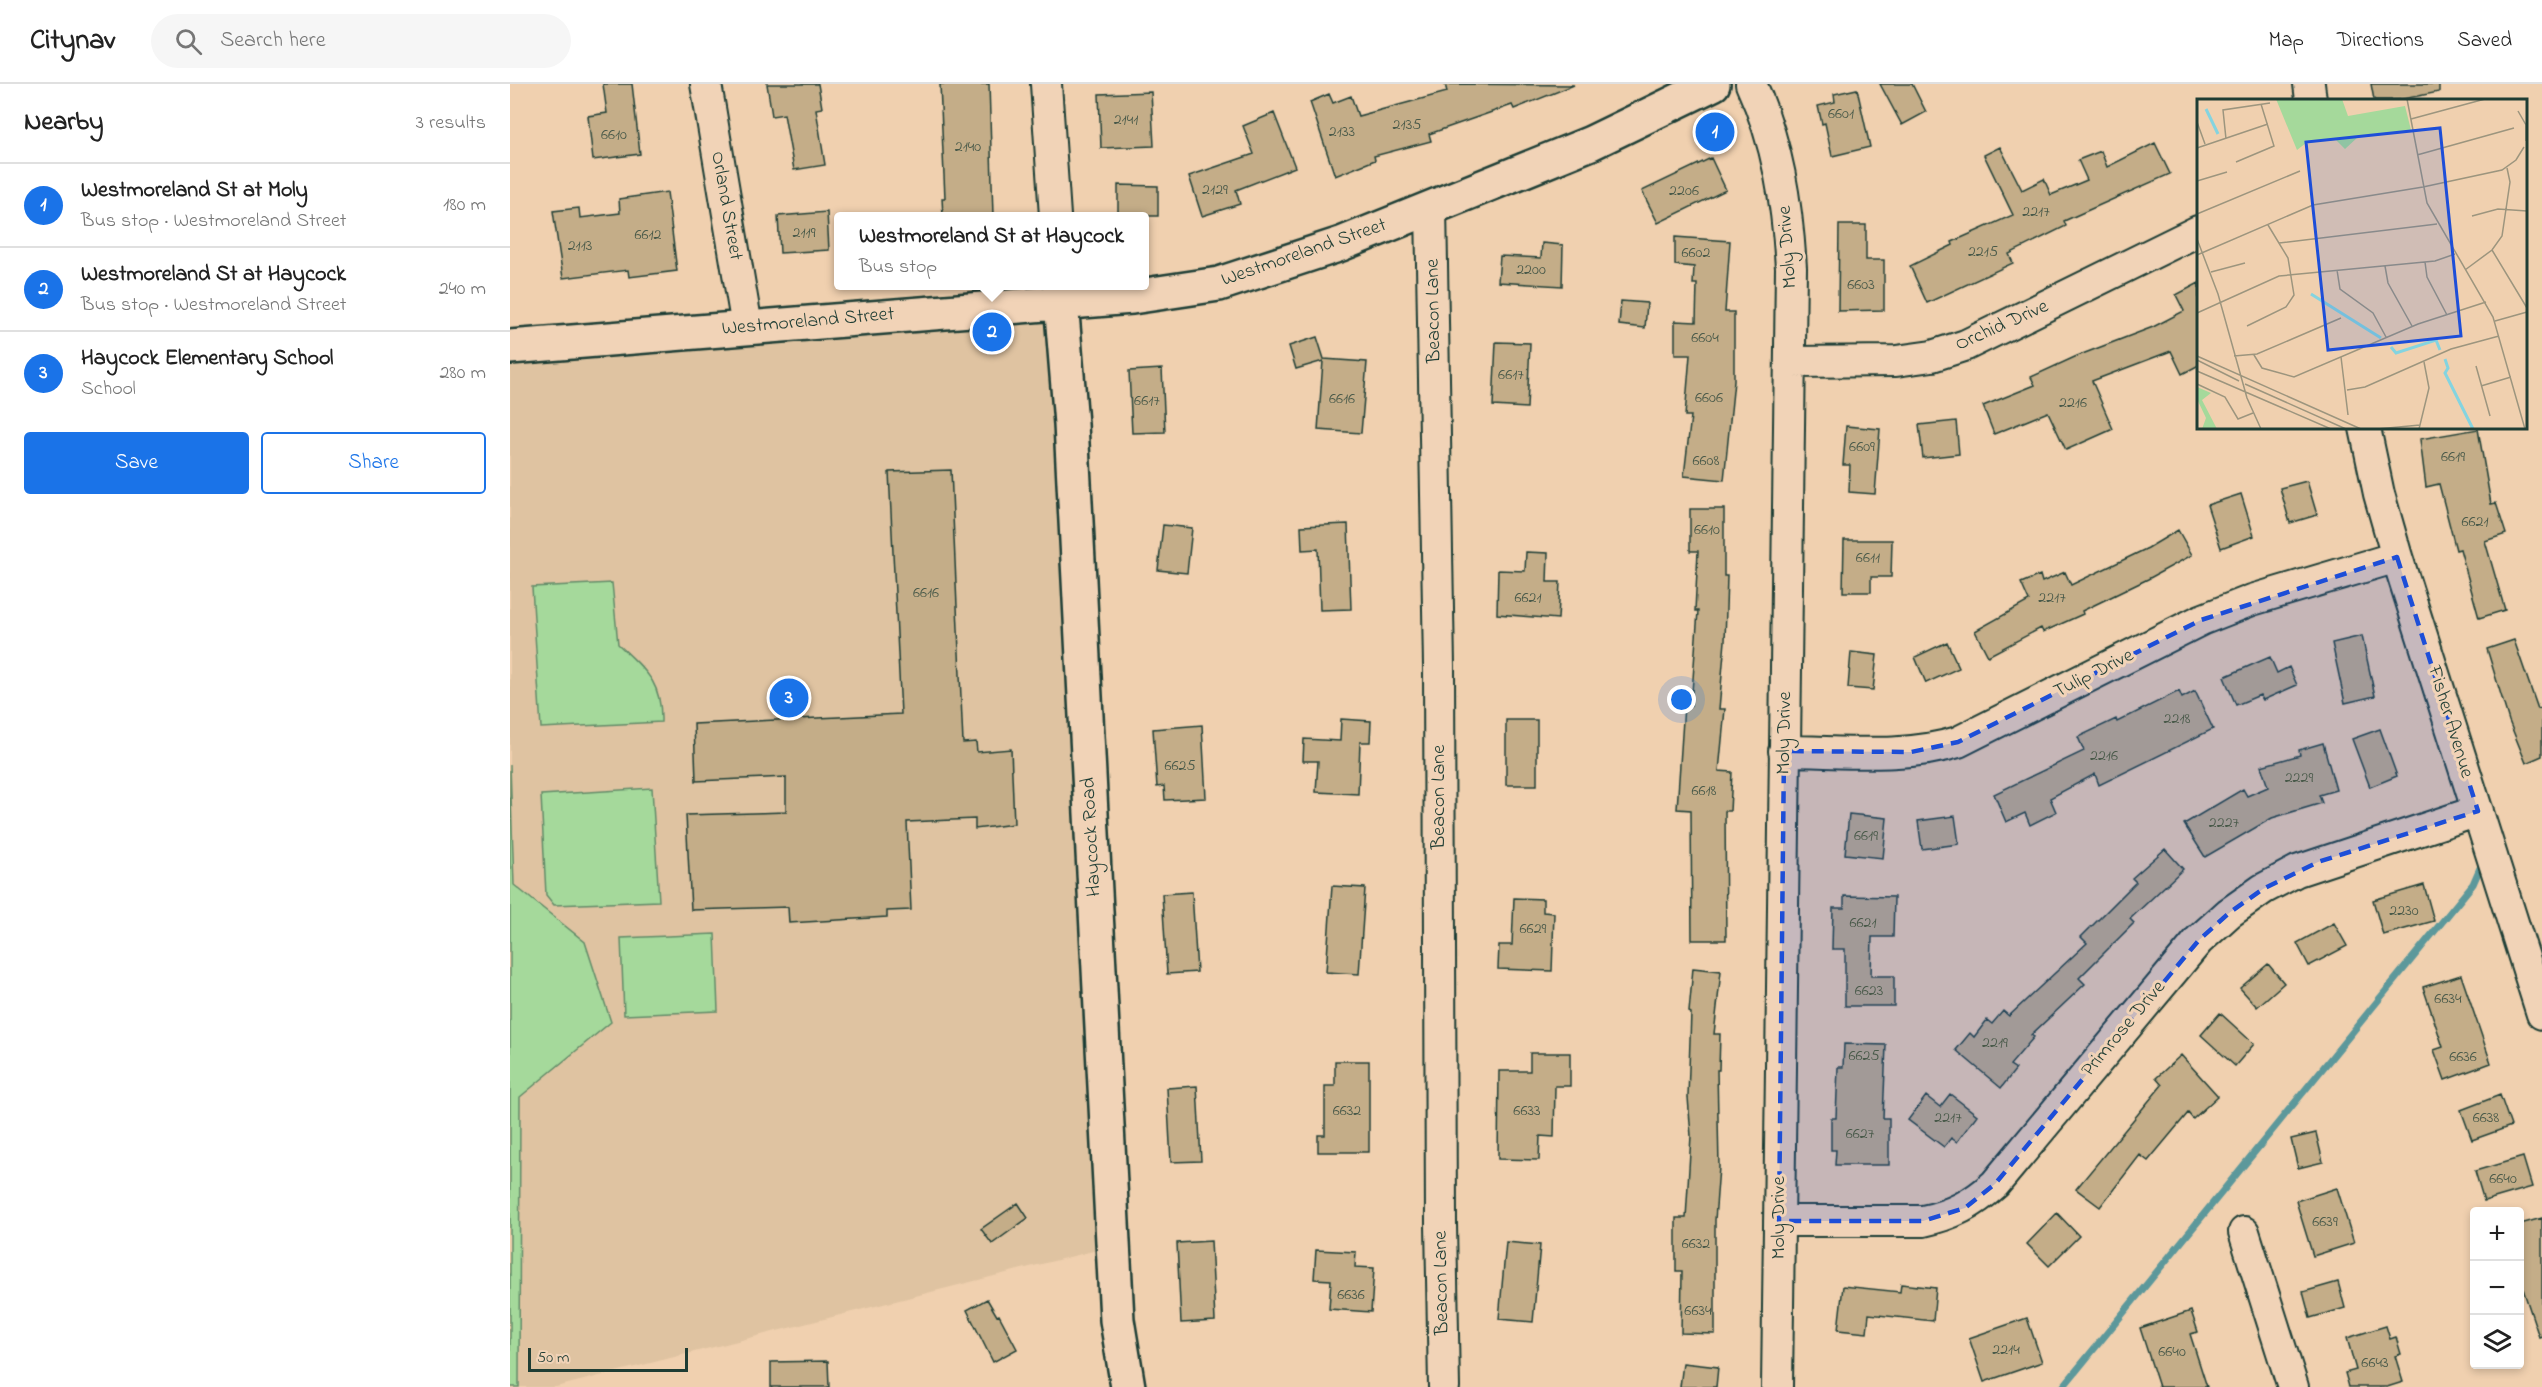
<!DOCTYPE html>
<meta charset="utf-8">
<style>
:root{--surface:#fff;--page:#f6f6f6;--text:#222;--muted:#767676;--line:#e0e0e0;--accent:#1a73e8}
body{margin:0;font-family:"Indie Flower",sans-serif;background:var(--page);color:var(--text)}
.controls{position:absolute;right:18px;bottom:18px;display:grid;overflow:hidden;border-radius:6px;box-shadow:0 3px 9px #0003}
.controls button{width:54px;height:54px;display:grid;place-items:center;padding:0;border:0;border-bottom:2px solid var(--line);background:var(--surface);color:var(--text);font:30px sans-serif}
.scale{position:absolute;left:18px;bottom:15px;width:160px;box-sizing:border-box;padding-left:6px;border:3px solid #1f3d34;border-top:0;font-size:16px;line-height:21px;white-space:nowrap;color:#1f3d34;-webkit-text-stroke:4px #f1d3b7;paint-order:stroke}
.you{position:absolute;left:1172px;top:616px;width:21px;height:21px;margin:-15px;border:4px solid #fff;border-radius:50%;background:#1a73e8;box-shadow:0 0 0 9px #1a73e833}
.badge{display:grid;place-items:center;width:39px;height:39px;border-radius:50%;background:var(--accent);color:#fff;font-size:20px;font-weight:700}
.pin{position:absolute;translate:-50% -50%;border:3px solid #fff;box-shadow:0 2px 6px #0006}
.popup{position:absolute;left:324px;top:128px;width:315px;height:78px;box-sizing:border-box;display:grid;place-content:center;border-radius:6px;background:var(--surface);filter:drop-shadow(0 2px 4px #0005);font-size:20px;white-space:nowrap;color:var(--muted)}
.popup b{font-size:22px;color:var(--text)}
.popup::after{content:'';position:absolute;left:50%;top:100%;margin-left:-12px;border:12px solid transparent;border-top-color:var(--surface)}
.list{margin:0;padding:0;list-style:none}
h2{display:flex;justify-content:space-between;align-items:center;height:78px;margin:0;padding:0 24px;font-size:26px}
h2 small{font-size:20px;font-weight:400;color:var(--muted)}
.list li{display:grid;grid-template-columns:39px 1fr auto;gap:18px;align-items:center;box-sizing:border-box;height:84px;padding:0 24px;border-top:2px solid var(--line)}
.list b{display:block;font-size:22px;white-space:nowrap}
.list p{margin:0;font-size:20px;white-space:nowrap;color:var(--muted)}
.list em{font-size:20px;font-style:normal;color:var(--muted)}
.actions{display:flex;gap:12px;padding:18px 24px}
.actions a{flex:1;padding:14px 0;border:2px solid var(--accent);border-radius:6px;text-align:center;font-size:21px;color:var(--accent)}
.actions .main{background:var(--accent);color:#fff}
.icon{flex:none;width:33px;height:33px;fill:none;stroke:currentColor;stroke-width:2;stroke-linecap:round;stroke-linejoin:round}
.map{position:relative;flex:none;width:2032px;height:1303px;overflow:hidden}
header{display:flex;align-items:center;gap:36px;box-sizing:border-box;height:84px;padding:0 30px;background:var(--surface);border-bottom:2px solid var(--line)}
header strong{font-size:28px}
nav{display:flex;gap:33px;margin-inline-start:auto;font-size:21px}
.search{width:420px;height:54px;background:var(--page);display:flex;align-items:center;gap:15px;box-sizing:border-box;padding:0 21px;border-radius:33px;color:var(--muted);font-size:22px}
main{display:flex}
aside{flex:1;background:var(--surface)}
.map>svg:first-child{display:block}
</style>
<header>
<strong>Citynav</strong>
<div class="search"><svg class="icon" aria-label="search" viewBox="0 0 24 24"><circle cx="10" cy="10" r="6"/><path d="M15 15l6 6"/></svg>Search here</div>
<nav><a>Map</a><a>Directions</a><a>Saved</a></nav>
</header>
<main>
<aside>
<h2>Nearby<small>3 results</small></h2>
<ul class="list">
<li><span class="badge">1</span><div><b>Westmoreland St at Moly</b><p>Bus stop · Westmoreland Street</p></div><em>180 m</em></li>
<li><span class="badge">2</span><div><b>Westmoreland St at Haycock</b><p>Bus stop · Westmoreland Street</p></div><em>240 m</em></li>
<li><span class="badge">3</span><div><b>Haycock Elementary School</b><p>School</p></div><em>280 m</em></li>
</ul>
<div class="actions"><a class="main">Save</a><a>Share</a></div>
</aside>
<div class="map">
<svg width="2032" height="1303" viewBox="0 0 2032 1303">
<rect width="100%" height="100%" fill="#f0d0af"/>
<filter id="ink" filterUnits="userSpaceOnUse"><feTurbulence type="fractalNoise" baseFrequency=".0167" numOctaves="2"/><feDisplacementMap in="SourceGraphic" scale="12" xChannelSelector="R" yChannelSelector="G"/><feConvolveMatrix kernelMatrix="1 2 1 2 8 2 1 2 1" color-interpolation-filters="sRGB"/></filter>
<g filter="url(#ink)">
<path fill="#dfc3a1" d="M 537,235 L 587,1166 L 46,1303 L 5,1303 L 0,1176 L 0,277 Z"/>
<path fill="#a5d99b" stroke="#628b68" stroke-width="1.5" d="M 102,499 L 108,560 C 135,586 152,597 151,638 L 31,644 L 22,503 Z
M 0,681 L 4,801 L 75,858 L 101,938 L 10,1013 L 9,1303 L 0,1303 Z
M 142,704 L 149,817 L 44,821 L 36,811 L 31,711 Z
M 205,850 L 208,927 L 114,931 L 111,854 Z"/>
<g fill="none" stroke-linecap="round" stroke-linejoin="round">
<path stroke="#5c989b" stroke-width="7" d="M 1553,1303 L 1963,800 L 1970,784"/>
</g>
<path fill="#c4ad88" stroke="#1f3d34" stroke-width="1.5" d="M 93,0 L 122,0 L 130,70 L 83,76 L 78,32 L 97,29 Z
M 257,0 L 308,0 L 312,24 L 306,25 L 315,81 L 284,86 L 274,30 L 262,32 Z
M 430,0 L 479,0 L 483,132 L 433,132 L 432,114 L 435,114 Z
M 935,0 L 1064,1 L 1004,25 L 1002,21 L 919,50 L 921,57 L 864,72 L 865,76 L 825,92 L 800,18 L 819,10 L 823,19 L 841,12 L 848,32 L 937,8 Z
M 1370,0 L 1402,0 L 1416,28 L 1392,41 Z
M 1861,0 L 1929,0 L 1929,8 L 1888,16 L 1864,16 Z
M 1347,5 L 1360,63 L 1322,72 L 1315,39 L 1312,40 L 1308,22 L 1325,18 L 1324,10 Z
M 641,8 L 644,62 L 591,64 L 589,10 Z
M 764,29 L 785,83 L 726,106 L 730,120 L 692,132 L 679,92 L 744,70 L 733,42 Z
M 1645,59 L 1660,90 L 1554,137 L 1556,142 L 1499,170 L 1503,179 L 1417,219 L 1400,182 L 1443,161 L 1442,158 L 1503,131 L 1474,71 L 1490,63 L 1512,106 L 1534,95 L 1541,111 L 1577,96 L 1568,76 L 1591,67 L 1597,83 Z
M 1201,74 L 1216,106 L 1148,139 L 1132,107 Z
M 608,101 L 648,102 L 648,132 L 608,132 Z
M 157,108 L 167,187 L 119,193 L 118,186 L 53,194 L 43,127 L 69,124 L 70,134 L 110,129 L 109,115 Z
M 317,128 L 319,166 L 270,169 L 268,132 Z
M 1329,141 L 1356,141 L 1356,176 L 1374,176 L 1374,226 L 1328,227 Z
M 1165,153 L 1220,157 L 1215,228 L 1224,228 L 1224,297 L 1214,396 L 1174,392 L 1181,332 L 1175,332 L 1180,271 L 1165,271 L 1165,237 L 1186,238 L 1187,200 L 1183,200 L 1184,183 L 1165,181 Z
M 1032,159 L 1053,161 L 1052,202 L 988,198 L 990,172 L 1031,174 Z
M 1689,199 L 1689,281 L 1672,290 L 1661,267 L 1582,297 L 1603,345 L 1556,366 L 1538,328 L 1484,350 L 1473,322 L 1525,301 L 1521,293 L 1567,272 L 1643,243 L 1674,227 L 1666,211 Z
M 1111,217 L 1137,219 L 1135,244 L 1109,241 Z
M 807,253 L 814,275 L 857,278 L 851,349 L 808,346 L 813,277 L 786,285 L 779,262 Z
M 986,258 L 1020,259 L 1017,324 L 983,322 Z
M 652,285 L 655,348 L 622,349 L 619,287 Z
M 1446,337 L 1449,370 L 1413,374 L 1409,341 Z
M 1336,342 L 1370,345 L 1365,410 L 1339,408 L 1340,381 L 1333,381 Z
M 1968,345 L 1981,420 L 1986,419 L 1996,450 L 1975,457 L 1995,526 L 1969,534 L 1950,465 L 1946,466 L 1929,400 L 1916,403 L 1910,355 Z
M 441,386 L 453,659 L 466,658 L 467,668 L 501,665 L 504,740 L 465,745 L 465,735 L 397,738 L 401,826 L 377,827 L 377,833 L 279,839 L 278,823 L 181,826 L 176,731 L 276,728 L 276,693 L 186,697 L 184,640 L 391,630 L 379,388 Z
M 1797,397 L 1807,431 L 1780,439 L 1770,404 Z
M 1731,410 L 1744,452 L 1711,464 L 1697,421 Z
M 1180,425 L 1214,425 L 1214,492 L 1217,492 L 1215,557 L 1209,625 L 1215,625 L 1209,687 L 1222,688 L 1220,727 L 1215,727 L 1216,856 L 1182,856 L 1181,726 L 1167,725 L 1174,621 L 1181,622 L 1188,527 L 1185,527 L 1188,467 L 1180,467 Z
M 838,440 L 841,525 L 810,526 L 808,465 L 792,466 L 791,442 Z
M 653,441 L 682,444 L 677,489 L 648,486 Z
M 1668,446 L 1682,471 L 1638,495 L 1572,527 L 1573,530 L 1533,548 L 1531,544 L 1478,572 L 1465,547 L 1519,517 L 1511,499 L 1530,491 L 1532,498 L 1555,488 L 1561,501 L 1638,464 Z
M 1334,456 L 1382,456 L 1381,493 L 1361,493 L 1361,508 L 1333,508 Z
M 1016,468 L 1038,469 L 1037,498 L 1050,498 L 1048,535 L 987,530 L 988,486 L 1015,487 Z
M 1852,552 L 1865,612 L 1835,619 L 1822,559 Z
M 2004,556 L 2028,625 L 2032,624 L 2032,672 L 2016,679 L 1999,637 L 1977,565 Z
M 1437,558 L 1449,584 L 1416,599 L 1405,573 Z
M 1341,568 L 1367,571 L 1363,606 L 1338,604 Z
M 1760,573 L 1767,589 L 1779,583 L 1787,601 L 1753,616 L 1750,611 L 1726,621 L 1714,593 Z
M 1669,607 L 1672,614 L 1685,607 L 1703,645 L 1589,701 L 1585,690 L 1540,714 L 1546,728 L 1520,741 L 1515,729 L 1496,738 L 1484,710 L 1574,667 L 1568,653 L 1606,635 L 1607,638 Z
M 831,635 L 861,637 L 860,658 L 850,658 L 848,710 L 806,708 L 808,677 L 793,677 L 794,655 L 830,657 Z
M 996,636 L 1027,636 L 1027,701 L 996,701 Z
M 692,641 L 696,714 L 655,716 L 654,702 L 647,703 L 643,645 Z
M 1870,645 L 1887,692 L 1860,703 L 1842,655 Z
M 1813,659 L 1826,706 L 1809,711 L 1812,719 L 1762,734 L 1695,773 L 1674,740 L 1733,705 L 1737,712 L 1758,703 L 1751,682 L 1790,671 L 1789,666 Z
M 1339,730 L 1377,734 L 1373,774 L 1335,770 Z
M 1445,732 L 1449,760 L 1412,765 L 1408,737 Z
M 1655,765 L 1673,785 L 1620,835 L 1624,839 L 1569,894 L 1575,900 L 1521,951 L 1524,953 L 1500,981 L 1506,985 L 1491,1004 L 1446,966 L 1460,949 L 1464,953 L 1477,936 L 1482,940 L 1493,927 L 1499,932 L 1577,859 L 1571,853 L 1626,798 L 1622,794 Z
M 1914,801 L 1924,837 L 1873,851 L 1863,816 Z
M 822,802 L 855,804 L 849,890 L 816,888 Z
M 682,808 L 687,888 L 657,890 L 652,810 Z
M 1334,812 L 1384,813 L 1383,853 L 1362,853 L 1361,892 L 1384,892 L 1384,922 L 1335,922 L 1335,865 L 1322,865 L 1323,824 L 1334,824 Z
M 1004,814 L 1033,815 L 1033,828 L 1044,829 L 1042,887 L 988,885 L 989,861 L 1002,861 Z
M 1824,839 L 1837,862 L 1799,882 L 1787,859 Z
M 1758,880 L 1774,899 L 1747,923 L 1730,904 Z
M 1183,884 L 1211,887 L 1204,950 L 1210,950 L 1209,986 L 1207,986 L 1209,1083 L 1205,1136 L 1205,1250 L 1171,1249 L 1172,1187 L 1166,1187 L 1166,1134 L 1176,1134 L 1181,1052 L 1178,1013 L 1181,929 L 1179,928 Z
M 1951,891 L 1981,979 L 1935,996 L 1924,966 L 1933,963 L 1913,903 Z
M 1710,929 L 1744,960 L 1725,982 L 1691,951 Z
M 1334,960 L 1376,961 L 1373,1034 L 1379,1034 L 1379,1081 L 1325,1081 L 1326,1066 L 1321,1066 L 1321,1034 L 1326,1034 L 1328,983 L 1333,983 Z
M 1020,969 L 1060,969 L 1060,1002 L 1045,1002 L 1044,1053 L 1030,1052 L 1029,1076 L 988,1075 L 989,987 L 1020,987 Z
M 1671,971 L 1708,1012 L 1683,1035 L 1678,1029 L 1638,1077 L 1630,1071 L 1590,1123 L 1566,1105 L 1652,1001 L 1646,994 Z
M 825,977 L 859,977 L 859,1068 L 808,1068 L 808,1051 L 815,1051 L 815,1002 L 825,1002 Z
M 687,1002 L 691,1077 L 661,1078 L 657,1004 Z
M 1440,1010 L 1467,1031 L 1447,1058 L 1441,1054 L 1434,1063 L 1398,1036 L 1416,1012 L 1430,1023 Z
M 1990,1011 L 2001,1042 L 1962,1056 L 1951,1026 Z
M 1806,1049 L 1813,1078 L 1788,1084 L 1781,1055 Z
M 2013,1073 L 2022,1103 L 1974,1117 L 1965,1087 Z
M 1827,1104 L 1844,1159 L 1803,1172 L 1786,1117 Z
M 508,1119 L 518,1134 L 482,1160 L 471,1145 Z
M 1547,1129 L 1569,1152 L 1539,1182 L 1517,1160 Z
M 2032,1134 L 2032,1252 L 2029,1253 L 2010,1196 L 2010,1140 Z
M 701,1157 L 705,1237 L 671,1239 L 667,1159 Z
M 996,1158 L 1030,1161 L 1023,1238 L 989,1235 Z
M 806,1166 L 846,1168 L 845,1183 L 864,1184 L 861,1228 L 819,1225 L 821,1196 L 804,1195 Z
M 1828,1198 L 1835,1224 L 1800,1234 L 1793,1208 Z
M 1391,1200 L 1426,1204 L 1423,1237 L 1359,1230 L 1357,1249 L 1328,1246 L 1333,1202 L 1390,1208 Z
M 477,1215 L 487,1232 L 489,1231 L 507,1265 L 483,1278 L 457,1226 Z
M 1681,1227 L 1688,1248 L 1680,1250 L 1697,1303 L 1649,1303 L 1630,1244 Z
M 1517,1234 L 1532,1278 L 1474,1298 L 1459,1254 Z
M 1876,1242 L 1880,1255 L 1886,1253 L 1891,1270 L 1885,1272 L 1893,1298 L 1877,1303 L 1839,1303 L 1835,1289 L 1846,1286 L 1837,1254 Z
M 318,1277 L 319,1303 L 261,1303 L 261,1278 Z
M 1173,1279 L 1208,1283 L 1206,1303 L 1170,1303 Z"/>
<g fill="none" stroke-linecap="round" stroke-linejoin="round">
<defs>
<path id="minor" d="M 196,0 L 237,243
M 536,0 L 545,132
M 1241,0 C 1268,59 1277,119 1281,184 L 1267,1303
M 1799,0 L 1801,16
M 921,123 L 929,582 L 931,1140 L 934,1303
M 1281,278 L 1386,277 L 1422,272 L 1456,261 L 1688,147
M 1855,344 L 1869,410 L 1887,473 L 2032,930
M 1274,667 C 1331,667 1394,675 1448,658 L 1691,536 L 1742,516 L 1887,473
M 1269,1137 L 1413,1137 C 1442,1131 1463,1120 1485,1100 L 1689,856 L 1719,829 L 1753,805 L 1787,787 L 1968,727
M 1734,1148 L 1783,1303"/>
<path id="major" d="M 551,217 L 561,340 L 607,1236 L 618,1303
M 0,263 L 622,213 L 709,200 L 831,160 L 1081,59 L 1203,0"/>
</defs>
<use href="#minor" stroke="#1f3d34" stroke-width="34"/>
<use href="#major" stroke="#1f3d34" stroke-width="38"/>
<use href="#minor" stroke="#f1d3b7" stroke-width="30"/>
<use href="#major" stroke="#f1d3b7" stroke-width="33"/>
</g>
</g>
<path fill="#1d4ed8" fill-opacity="0.2" stroke="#1d4ed8" stroke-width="4.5" stroke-dasharray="12 8" stroke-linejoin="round" d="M 1887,473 L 1968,727 L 1808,778 L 1753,805 L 1719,829 L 1689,856 L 1485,1100 L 1455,1124 L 1413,1137 L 1269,1137 L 1274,667 L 1401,668 L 1448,658 L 1691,536 Z"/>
<g text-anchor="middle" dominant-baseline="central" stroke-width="6" stroke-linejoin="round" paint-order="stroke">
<g font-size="16" fill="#485949">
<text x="1331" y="30">6601</text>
<text x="616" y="36">2141</text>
<text x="897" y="41">2135</text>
<text x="832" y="48">2133</text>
<text x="104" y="51">6610</text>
<text x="458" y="63">2140</text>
<text x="705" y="106">2129</text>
<text x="1174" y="107">2206</text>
<text x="1526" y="128">2217</text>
<text x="294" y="149">2119</text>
<text x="138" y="151">6612</text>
<text x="70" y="162">2113</text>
<text x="1473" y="168">2215</text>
<text x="1186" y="169">6602</text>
<text x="1021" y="186">2200</text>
<text x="1351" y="201">6603</text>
<text x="1195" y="254">6604</text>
<text x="1001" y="291">6617</text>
<text x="1199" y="314">6606</text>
<text x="832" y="315">6616</text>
<text x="637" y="317">6617</text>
<text x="1563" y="319">2216</text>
<text x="1352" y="363">6609</text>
<text x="1943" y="373">6619</text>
<text x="1196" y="377">6608</text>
<text x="1965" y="438">6621</text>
<text x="1197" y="446">6610</text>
<text x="1358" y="474">6611</text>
<text x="416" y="509">6616</text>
<text x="1018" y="514">6621</text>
<text x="1542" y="514">2217</text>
<text x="1667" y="635">2218</text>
<text x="1594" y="672">2216</text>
<text x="670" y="682">6625</text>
<text x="1789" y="694">2229</text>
<text x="1194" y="707">6618</text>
<text x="1714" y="739">2227</text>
<text x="1356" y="752">6619</text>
<text x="1894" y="827">2230</text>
<text x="1353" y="839">6621</text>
<text x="1023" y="845">6629</text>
<text x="1359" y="907">6623</text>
<text x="1938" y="915">6634</text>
<text x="1485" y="959">2219</text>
<text x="1354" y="972">6625</text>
<text x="1953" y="973">6636</text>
<text x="837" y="1027">6632</text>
<text x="1017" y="1027">6633</text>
<text x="1438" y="1034">2217</text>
<text x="1976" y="1034">6638</text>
<text x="1350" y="1050">6627</text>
<text x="1993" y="1095">6640</text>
<text x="1815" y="1138">6639</text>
<text x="1186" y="1160">6632</text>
<text x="841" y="1211">6636</text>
<text x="1188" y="1227">6634</text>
<text x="1496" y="1266">2214</text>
<text x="1662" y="1268">6640</text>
<text x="1865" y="1279">6643</text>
</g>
<g font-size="20" fill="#1f3d34" stroke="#f1d3b7">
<text transform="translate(216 122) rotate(80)">Orland Street</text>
<text transform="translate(1278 163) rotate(-94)">Moly Drive</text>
<text transform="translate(794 169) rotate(-19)">Westmoreland Street</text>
<text transform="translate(924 227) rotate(-91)">Beacon Lane</text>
<text transform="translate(298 238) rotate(-5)">Westmoreland Street</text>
<text transform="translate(1492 242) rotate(-24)">Orchid Drive</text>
<text transform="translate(1584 590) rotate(-27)">Tulip Drive</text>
<text transform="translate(1940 638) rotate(73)">Fisher Avenue</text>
<text transform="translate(1275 649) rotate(-89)">Moly Drive</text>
<text transform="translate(929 713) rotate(-90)">Beacon Lane</text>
<text transform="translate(582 753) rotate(-93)">Haycock Road</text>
<text transform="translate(1614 945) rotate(-50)">Primrose Drive</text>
<text transform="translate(1269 1134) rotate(-90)">Moly Drive</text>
<text transform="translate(932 1199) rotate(-91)">Beacon Lane</text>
</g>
</g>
<g transform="translate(1687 15)">
<rect width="330" height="330" fill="#f0d0af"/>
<path d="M 79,0 L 145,0 L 151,17 L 208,7 L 214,31 L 161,38 L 148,50 L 139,41 L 109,44 L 100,51 ZM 0,288 L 14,294 L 5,301 L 20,330 L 5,330 L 9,319 L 0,300 Z" fill="#a5d99b"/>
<path fill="none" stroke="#84d4e0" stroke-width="3" d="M 9,10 L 21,35M 114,195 L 184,239M 194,248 L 199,254 L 239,241 L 243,251M 248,260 L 251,269 L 248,274 L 276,330"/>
<path fill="none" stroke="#9c957e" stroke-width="1.5" d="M 210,0 L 230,104 L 296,218 L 328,330M 321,12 L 329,26 L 329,42M 214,20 L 288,0M 0,23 L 8,45M 29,40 L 26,11 L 73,4M 0,49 L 71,25M 220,56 L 317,29M 39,63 L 77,47 L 64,5M 0,82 L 30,73M 226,88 L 305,71 L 319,61 L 327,48M 0,115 L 103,72M 275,117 L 301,110 L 330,112M 0,140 L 21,195 L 50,299 L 64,330M 82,144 L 240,125M 295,151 L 330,209M 0,156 L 116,106 L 226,88M 228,163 L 230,178 L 250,216M 188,167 L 191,184 L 215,227M 140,171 L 143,190 L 176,214 L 189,238M 268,171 L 295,151 L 305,137 L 313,83 L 310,69M 14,173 L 48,164M 0,214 L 82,177 L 238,162 L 258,155M 298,222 L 330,213M 50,227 L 89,208 L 97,196 L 91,159 L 71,126M 57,256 L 65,269 L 97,278 L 221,225 L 289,203M 0,257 L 164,330M 37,257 L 60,255 L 144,219M 144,258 L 151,316M 0,261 L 42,282M 279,267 L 293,317M 0,272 L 134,330M 0,285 L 28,298 L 41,320 L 56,314M 48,285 L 149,330M 284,287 L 314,278M 150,291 L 168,288 L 254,250 L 302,237M 180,330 L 223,326M 222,330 L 232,289 L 227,263"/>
<path fill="#1d4ed8" fill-opacity="0.15" stroke="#1d4ed8" stroke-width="3" d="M 243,29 L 264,237 L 131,251 L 109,43 Z"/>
<rect width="330" height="330" fill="none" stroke="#1f3d34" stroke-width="3"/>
</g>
</svg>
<div class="controls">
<button>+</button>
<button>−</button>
<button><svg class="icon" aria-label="layers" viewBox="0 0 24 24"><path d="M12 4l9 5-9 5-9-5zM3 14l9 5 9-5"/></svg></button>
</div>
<div class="scale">50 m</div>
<div class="you"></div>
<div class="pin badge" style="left:1205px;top:48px">1</div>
<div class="pin badge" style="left:482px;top:248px">2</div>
<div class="popup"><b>Westmoreland St at Haycock</b>Bus stop</div>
<div class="pin badge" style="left:279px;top:614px">3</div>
</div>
</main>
